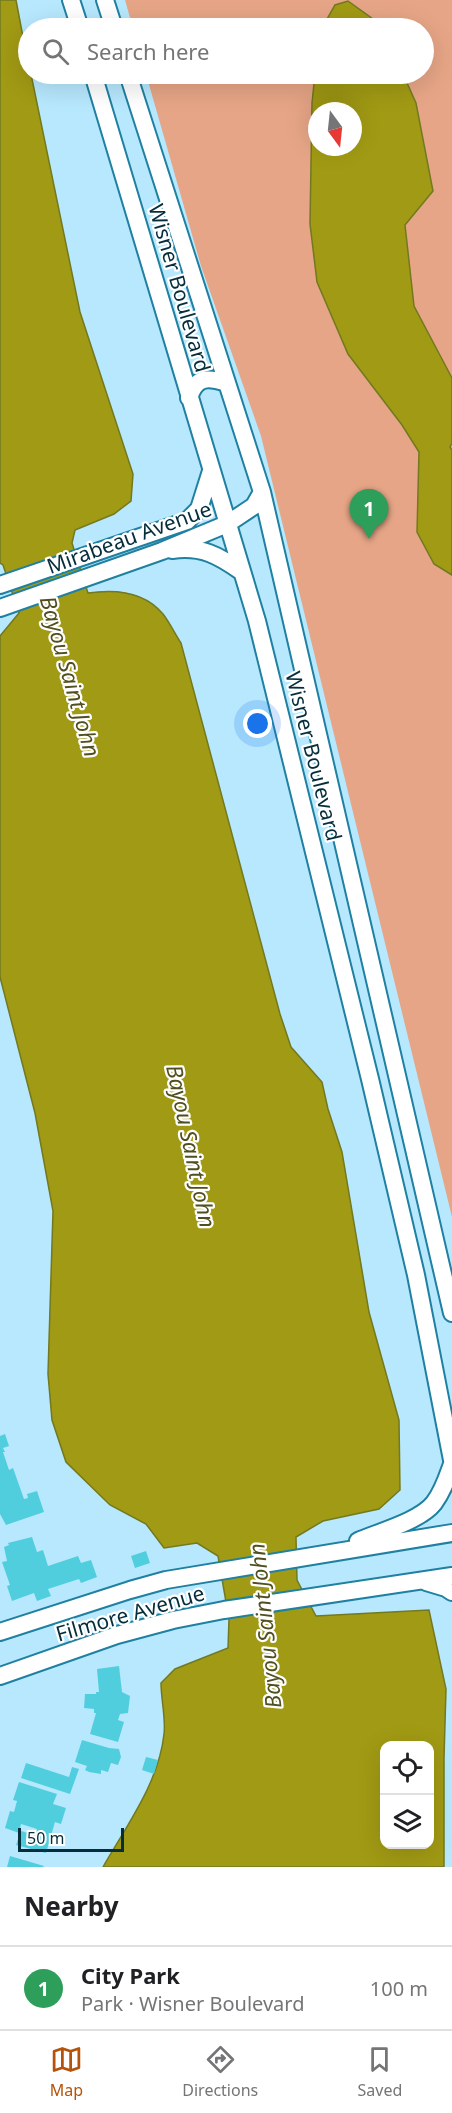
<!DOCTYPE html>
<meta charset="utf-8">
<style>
:root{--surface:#fff;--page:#f2f2f2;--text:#202124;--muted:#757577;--line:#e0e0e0;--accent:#b45309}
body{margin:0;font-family:"Noto Sans",sans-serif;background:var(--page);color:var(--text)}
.controls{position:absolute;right:18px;bottom:18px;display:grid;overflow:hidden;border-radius:12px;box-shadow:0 6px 24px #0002}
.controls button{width:54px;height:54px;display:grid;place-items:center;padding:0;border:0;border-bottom:2px solid var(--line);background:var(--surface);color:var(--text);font:30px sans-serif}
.compass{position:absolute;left:308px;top:102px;width:54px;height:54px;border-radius:50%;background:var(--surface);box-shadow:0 6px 24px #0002;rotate:165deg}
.scale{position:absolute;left:18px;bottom:15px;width:106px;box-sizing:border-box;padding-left:6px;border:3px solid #052d3b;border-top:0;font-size:16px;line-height:21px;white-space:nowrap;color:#052d3b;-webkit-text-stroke:4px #fff;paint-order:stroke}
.you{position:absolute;left:258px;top:724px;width:21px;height:21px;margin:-15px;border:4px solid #fff;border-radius:50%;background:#1a73e8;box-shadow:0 0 0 9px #1a73e833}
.badge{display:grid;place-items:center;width:39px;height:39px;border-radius:50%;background:var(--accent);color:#fff;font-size:20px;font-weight:700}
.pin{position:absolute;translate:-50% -50px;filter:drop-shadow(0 2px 3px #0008)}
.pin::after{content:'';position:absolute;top:32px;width:21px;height:18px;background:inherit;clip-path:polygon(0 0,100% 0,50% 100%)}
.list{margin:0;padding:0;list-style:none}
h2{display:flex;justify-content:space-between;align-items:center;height:78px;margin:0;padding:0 24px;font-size:26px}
h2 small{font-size:20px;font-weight:400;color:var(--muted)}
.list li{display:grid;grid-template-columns:39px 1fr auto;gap:18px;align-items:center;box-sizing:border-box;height:84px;padding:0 24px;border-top:2px solid var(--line)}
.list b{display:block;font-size:22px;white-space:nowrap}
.list p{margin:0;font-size:20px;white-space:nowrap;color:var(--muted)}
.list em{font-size:20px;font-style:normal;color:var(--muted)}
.icon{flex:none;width:33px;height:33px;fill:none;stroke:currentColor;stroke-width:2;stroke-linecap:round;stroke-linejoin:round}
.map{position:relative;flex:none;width:452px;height:1867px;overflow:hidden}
.search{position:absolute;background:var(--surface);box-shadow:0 6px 24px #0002;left:18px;right:18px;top:18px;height:66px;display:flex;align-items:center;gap:15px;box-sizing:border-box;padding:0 21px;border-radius:33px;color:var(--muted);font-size:22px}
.sheet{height:162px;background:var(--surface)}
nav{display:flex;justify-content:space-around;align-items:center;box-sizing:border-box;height:84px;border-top:2px solid var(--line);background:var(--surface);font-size:16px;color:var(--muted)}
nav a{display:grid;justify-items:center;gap:3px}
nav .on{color:var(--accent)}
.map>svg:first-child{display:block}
</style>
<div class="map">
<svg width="452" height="1867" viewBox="0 0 452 1867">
<rect width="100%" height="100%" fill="#b7e8fe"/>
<path fill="#e6a586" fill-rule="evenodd" d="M 125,0 L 452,0 L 452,1217 L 261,436 L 201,266 L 146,74 L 424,74 L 424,28 L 133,28 ZM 317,111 L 353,111 L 353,147 L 317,147 Z"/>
<path fill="#a19a14" stroke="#727920" stroke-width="1.5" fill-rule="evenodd" d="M 0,0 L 16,0 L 28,63 L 28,74 L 31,74 L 80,312 L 133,474 L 131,501 L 114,514 L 75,530 L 72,543 L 88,593 C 115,589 144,591 163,614 C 170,623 175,634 181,643 L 280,1014 L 291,1047 L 322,1082 L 328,1109 L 342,1152 L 369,1312 L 399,1420 L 400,1490 L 379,1509 L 323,1521 L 296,1537 L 297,1580 L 316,1616 L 429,1610 L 446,1689 L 444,1758 L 444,1867 L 103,1867 C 127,1825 159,1782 164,1734 C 166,1719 161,1699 161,1683 L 175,1669 L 228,1648 L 229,1619 L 218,1556 L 197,1543 L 164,1548 L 146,1524 L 110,1505 L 66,1462 L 52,1420 L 48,1374 L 53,1211 L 35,1113 L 0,977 L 0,636 L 19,613 L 3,565 L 0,563 ZM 384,1746 L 430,1746 L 430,1844 L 384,1844 Z
M 348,1 L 384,27 L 384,28 L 322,28 L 335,5 Z
M 315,74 L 403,74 L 416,103 L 433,191 L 405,225 L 414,306 L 452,378 L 452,443 L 450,447 L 452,450 L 452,575 L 434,564 L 417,532 L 419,452 L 402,425 L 348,354 L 317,282 L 310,224 L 312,103 ZM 317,111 L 353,111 L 353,147 L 317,147 Z"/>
<path fill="#51cede" d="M 5,1434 L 9,1446 L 3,1448 L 5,1452 L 3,1452 L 9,1470 L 13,1468 L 24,1499 L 28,1498 L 27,1494 L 37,1491 L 44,1512 L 6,1525 L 0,1514 L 0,1436 Z
M 32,1537 L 37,1552 L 43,1550 L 48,1566 L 78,1556 L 81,1563 L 91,1560 L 97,1577 L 81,1583 L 79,1579 L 48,1589 L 51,1596 L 37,1601 L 34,1593 L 12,1601 L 7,1586 L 10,1585 L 2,1562 L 7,1561 L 4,1547 L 9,1545 L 8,1543 Z
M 146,1551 L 150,1563 L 135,1568 L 131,1556 Z
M 119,1666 L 122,1692 L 130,1696 L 128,1713 L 120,1714 L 118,1720 L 124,1722 L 118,1742 L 90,1734 L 96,1713 L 94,1713 L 94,1709 L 84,1708 L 85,1694 L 96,1694 L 96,1692 L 99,1692 L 97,1669 Z
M 82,1740 L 109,1748 L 119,1749 L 121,1757 L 118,1765 L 111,1763 L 108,1772 L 101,1770 L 101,1774 L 89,1772 L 85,1770 L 87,1766 L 75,1762 Z
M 146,1757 L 158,1760 L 154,1774 L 142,1770 Z
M 26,1763 L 69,1777 L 72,1767 L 79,1769 L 70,1794 L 21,1778 Z
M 19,1782 L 57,1794 L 53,1804 L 66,1808 L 61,1824 L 55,1822 L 46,1853 L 16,1845 L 21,1831 L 35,1835 L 37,1829 L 21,1824 L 19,1833 L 5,1828 L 10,1811 L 14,1812 L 17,1801 L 13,1800 Z
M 10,1856 L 44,1866 L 43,1867 L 7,1867 Z"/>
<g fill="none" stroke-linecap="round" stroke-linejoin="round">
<defs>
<path id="minor" d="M 71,0 L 80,28
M 105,0 L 114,28
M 93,74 L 257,621 L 370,1079 L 416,1275 L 452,1460
M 128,74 L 262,492 L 452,1313
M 189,398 C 196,376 208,377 226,383
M 172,550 C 202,546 218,555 242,572
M 0,585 L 187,521 L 199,509 L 211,471
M 0,608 L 162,551 L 227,524 L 254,506 L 262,492
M 358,1541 C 379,1532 420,1521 434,1503 C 443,1491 447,1478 452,1464
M 426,1582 L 446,1588 L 452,1592
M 0,1632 L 130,1590 L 166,1580 L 452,1533
M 0,1676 L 117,1635 L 173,1620 L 224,1610 L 452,1576"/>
</defs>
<use href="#minor" stroke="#1f80a1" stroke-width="20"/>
<use href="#minor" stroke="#fff" stroke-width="16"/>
</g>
<g text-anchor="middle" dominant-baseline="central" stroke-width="4.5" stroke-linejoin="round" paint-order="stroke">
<g font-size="21" fill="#052d3b" stroke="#fff">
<text transform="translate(180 288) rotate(74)">Wisner Boulevard</text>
<text transform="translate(129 537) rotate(-20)">Mirabeau Avenue</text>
<text transform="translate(314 756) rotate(76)">Wisner Boulevard</text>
<text transform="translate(130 1613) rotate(-16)">Filmore Avenue</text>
</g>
<g font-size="22" font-style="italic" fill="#514f20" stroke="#fff">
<text transform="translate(71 676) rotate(74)">Bayou Saint John</text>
<text transform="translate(192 1146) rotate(78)">Bayou Saint John</text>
<text transform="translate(264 1626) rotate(-96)">Bayou Saint John</text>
</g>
</g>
</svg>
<div class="controls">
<button><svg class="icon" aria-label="locate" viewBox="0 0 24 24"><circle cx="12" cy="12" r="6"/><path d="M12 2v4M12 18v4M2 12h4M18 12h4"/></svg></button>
<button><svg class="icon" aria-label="layers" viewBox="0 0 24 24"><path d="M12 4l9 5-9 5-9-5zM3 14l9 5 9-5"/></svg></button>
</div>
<svg class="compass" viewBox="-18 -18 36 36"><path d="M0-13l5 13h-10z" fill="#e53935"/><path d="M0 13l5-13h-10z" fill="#757577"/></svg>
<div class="scale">50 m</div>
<div class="you"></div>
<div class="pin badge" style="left:369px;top:539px;background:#2e9e5b">1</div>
<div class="search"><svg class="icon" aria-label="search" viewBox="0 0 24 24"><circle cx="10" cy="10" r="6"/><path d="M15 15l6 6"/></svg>Search here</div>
</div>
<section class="sheet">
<h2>Nearby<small></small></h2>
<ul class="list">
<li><span class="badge" style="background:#2e9e5b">1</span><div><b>City Park</b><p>Park · Wisner Boulevard</p></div><em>100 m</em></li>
</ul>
</section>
<nav>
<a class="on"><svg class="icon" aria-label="map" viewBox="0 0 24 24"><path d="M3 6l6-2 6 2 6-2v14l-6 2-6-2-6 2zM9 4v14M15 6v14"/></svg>Map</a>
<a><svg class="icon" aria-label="directions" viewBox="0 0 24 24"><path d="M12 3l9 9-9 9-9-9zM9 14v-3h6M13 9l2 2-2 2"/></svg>Directions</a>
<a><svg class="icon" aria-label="saved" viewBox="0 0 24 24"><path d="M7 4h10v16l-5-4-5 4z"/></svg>Saved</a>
</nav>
